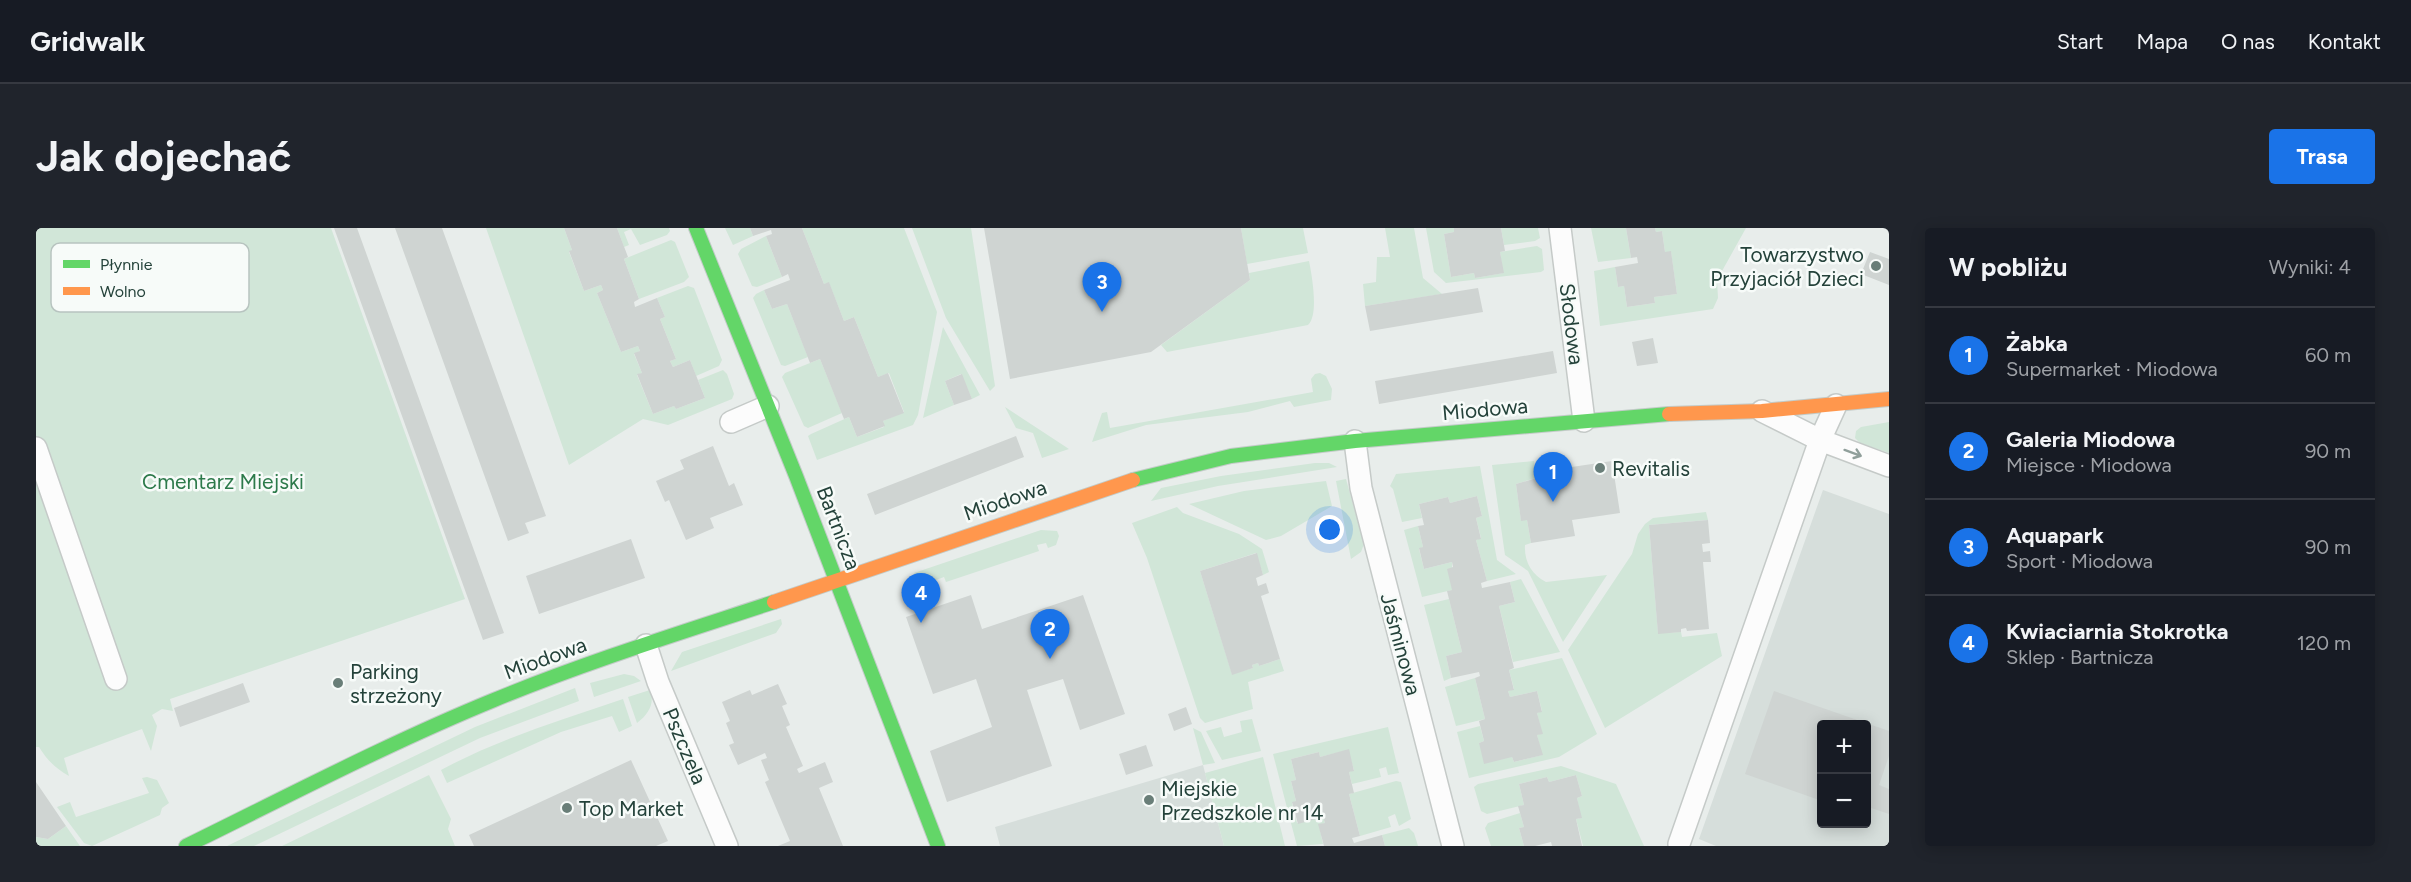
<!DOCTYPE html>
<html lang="pl">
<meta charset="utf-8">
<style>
:root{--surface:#171b24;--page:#20242c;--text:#f1f3f6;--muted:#9ea1a6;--line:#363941;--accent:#1a73e8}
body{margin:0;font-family:Figtree,sans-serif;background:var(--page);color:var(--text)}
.controls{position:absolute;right:18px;bottom:18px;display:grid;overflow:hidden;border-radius:6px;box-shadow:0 3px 15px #0003}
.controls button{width:54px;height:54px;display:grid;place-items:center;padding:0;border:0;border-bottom:2px solid var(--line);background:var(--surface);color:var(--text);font:30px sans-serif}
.you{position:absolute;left:1294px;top:302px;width:21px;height:21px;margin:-15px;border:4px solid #fff;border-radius:50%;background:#1a73e8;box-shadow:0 0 0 9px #1a73e833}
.badge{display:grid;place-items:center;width:39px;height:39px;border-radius:50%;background:var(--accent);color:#fff;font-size:20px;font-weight:700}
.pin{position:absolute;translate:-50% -50px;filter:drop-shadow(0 2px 3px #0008)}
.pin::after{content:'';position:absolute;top:32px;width:21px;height:18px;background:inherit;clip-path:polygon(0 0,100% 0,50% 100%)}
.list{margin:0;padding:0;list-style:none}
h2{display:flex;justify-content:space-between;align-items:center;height:78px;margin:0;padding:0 24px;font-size:26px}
h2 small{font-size:20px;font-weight:400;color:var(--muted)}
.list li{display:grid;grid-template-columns:39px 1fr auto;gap:18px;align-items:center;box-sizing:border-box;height:96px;padding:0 24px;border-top:2px solid var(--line)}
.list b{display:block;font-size:22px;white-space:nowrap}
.list p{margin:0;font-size:20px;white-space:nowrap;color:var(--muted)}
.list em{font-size:20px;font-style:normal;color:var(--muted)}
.map{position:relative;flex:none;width:1853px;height:618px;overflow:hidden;border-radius:6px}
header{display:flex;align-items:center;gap:36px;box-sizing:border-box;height:84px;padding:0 30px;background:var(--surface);border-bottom:2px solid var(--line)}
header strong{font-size:28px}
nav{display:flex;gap:33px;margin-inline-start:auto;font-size:21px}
.intro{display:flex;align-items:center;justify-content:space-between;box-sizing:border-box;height:144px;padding:0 36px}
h1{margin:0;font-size:42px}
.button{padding:15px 27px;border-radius:6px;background:var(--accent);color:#fff;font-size:21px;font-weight:700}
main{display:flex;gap:36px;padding:0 36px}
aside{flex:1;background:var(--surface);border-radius:6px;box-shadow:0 3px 15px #0003}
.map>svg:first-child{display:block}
</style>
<header>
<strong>Gridwalk</strong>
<nav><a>Start</a><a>Mapa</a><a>O nas</a><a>Kontakt</a></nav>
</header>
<div class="intro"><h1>Jak dojechać</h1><a class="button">Trasa</a></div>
<main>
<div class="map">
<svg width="1853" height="618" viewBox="0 0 1853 618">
<rect width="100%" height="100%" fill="#e8edeb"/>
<path fill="#d6dedb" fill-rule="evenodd" d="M 1787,262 L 1853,286 L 1853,618 L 1680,618 L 1663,611 ZM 1786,496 L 1830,496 L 1830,596 L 1786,596 Z
M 1167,537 L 1188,618 L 964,618 L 959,599 Z"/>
<path fill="#d1e6d8" d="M 0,0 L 295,0 L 429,371 L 134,471 L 137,483 L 126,481 L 116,487 L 121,498 L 115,523 L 106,501 L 28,530 L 33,548 C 19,540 11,532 3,519 L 0,519 Z
M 450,0 L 528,0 L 536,22 L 533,24 L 548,63 L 565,57 L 567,62 L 561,65 L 585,124 L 602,118 L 604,123 L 598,126 L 606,145 L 601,147 L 617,186 L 638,178 L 640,181 L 669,170 L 662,152 L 687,142 L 691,146 L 698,166 L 696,171 L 632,197 L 607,191 L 533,237 Z
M 581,0 L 633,0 L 634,3 L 631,7 L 604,17 L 595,1 L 588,4 L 593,17 L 588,19 Z
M 689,0 L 714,0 L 717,8 L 697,17 Z
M 766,0 L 868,0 L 901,84 L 882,187 L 877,197 L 781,232 L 772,208 L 775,206 L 813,189 L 821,209 L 848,199 L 847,193 L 868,184 L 853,145 L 842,149 L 818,89 L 808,93 L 793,55 L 788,56 Z
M 876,0 L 935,0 L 959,158 L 954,163 L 910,90 Z
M 1205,0 L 1267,0 L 1272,25 L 1211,36 Z
M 1349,0 L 1378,0 L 1387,50 L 1406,66 L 1329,78 L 1327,56 L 1340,54 L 1341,29 L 1354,29 Z
M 1390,0 L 1418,0 L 1418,4 L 1408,6 L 1415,49 L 1438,45 L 1439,50 L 1467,45 L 1464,24 L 1501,18 L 1506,21 L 1508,42 L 1505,44 L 1410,55 L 1398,44 Z
M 1465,0 L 1502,0 L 1504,10 L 1499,13 L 1468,17 Z
M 1555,0 L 1590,0 L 1595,30 L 1562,34 Z
M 1619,0 L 1710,0 L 1681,52 L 1682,70 L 1677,81 L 1564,98 L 1558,43 L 1579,39 L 1582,59 L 1588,58 L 1591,79 L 1619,75 L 1618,69 L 1641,66 L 1635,24 L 1629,24 L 1626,3 L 1620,4 Z
M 730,8 L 746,49 L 721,59 L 716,58 L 702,26 L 705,21 Z
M 635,12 L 639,14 L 653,49 L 648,54 L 603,71 L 588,31 Z
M 1273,33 C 1276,48 1283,87 1272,97 L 1131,124 L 1125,117 L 1214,52 L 1213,45 Z
M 652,58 L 658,60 L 686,132 L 683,138 L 660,148 L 654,132 L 637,139 L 634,133 L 640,131 L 624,91 L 629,89 L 621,70 Z
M 728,62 L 736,81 L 751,76 L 772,129 L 749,138 L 745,137 L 717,70 L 720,66 Z
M 907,99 L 944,167 L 936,171 L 925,146 L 909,153 L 918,177 L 887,190 Z
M 784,131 L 806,185 L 772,200 L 768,198 L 746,149 L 749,145 Z
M 1284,145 L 1290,148 L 1296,161 L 1295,172 L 1258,179 L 1254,173 L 1212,184 L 1110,197 L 1056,214 L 1066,185 L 1071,184 L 1074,200 L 1277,164 L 1275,151 L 1279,146 Z
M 969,179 L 1033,221 L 1006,230 L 997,205 L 980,200 Z
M 1853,194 L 1853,225 L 1824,215 L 1819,210 L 1820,203 L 1825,199 Z
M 1498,233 L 1500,250 L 1480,256 L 1485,292 L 1491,292 L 1495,315 L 1489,317 C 1488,334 1496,347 1510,354 L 1571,347 L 1527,414 L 1492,343 L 1469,327 L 1456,237 Z
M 1279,235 L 1293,235 L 1301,239 L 1182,258 L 1115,273 L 1125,260 L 1185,248 Z
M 1444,238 L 1461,332 L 1480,346 L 1451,353 L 1440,312 L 1445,310 L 1440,290 L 1446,288 L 1441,268 L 1414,275 L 1412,269 L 1383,276 L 1386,290 L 1366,294 L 1357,261 L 1354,258 L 1360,246 Z
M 1310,251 L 1328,316 L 1325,324 L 1315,331 L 1300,253 Z
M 1290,253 L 1296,278 L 1245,308 L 1230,312 L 1153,276 L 1208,263 Z
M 1141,279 L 1147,285 L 1203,306 L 1226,321 L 1233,344 L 1227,347 L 1220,325 L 1164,343 L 1196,446 L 1217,440 L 1216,437 L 1222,435 L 1223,438 L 1244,431 L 1248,443 L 1212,454 L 1217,481 L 1169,495 L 1164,490 L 1111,330 L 1096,295 Z
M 1670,284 L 1672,292 L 1613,297 L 1622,405 L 1645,404 L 1646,409 L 1681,405 L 1686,428 L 1569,500 L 1532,422 L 1596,326 L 1602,306 L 1609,296 L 1617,290 Z
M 1382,298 L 1387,319 L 1383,321 L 1388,341 L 1416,334 L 1416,362 L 1386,369 L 1368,302 Z
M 1005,302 L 1021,303 L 1023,308 L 1020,317 L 1012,320 L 1010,315 L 1001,317 L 1003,323 L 910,354 L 908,349 L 900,352 L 901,357 L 889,361 L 882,355 L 878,345 Z
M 1485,351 L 1524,424 L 1477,434 L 1463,378 L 1479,374 L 1474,354 Z
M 1413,371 L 1426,424 L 1410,428 L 1415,450 L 1408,453 L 1388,377 Z
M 745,391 L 746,396 L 740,405 L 635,443 L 646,424 Z
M 1526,430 L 1561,506 L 1523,529 L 1433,550 L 1421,504 L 1444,498 L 1448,513 L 1443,515 L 1476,529 L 1478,534 L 1506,527 L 1501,507 L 1506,505 L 1501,485 L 1506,483 L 1501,463 L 1474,469 L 1472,463 L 1478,461 L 1473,442 Z
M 588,446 L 598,448 L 605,453 L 558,469 L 554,455 Z
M 1439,450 L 1449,491 L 1420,498 L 1409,459 Z
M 539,460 L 543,473 L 444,510 L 218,618 L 191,618 L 439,499 Z
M 614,462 C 619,475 613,486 601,495 L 592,469 Z
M 587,471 L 596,498 L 583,504 L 576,488 L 525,504 L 411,555 L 405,542 C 462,511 525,492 587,471 Z
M 1216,491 L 1225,523 L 1186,532 L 1170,503 L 1185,499 L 1188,509 L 1206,504 L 1204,493 Z
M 1352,499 L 1363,545 L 1352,547 L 1350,539 L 1343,541 L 1345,549 L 1316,556 L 1313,544 L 1318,542 L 1312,522 L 1284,529 L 1283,524 L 1255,531 L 1260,552 L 1255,553 L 1260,573 L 1256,575 L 1261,595 L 1287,589 L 1289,595 L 1283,597 L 1287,616 L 1261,618 L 1237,526 Z
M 1157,500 L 1165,504 L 1179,535 L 1167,537 Z
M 1227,529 L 1249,618 L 1188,618 L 1169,545 Z
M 1525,538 L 1580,556 L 1608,618 L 1547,618 L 1540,591 L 1545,590 L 1541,570 L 1546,568 L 1540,547 L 1513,554 L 1511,549 L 1483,556 L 1488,577 L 1451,586 L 1445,583 L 1438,559 L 1442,556 Z
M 393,547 L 415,591 L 412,601 L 419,618 L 246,618 Z
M 111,549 L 121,552 L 133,575 L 126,580 L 124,587 L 56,618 L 48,615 L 21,579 L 34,574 L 40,589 L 113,565 L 106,550 Z
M 1360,553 L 1365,554 L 1375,591 L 1363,598 L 1359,586 L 1352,589 L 1355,599 L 1324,608 L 1313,566 Z
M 1484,585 L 1488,599 L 1483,600 L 1488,618 L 1455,618 L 1449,600 L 1452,595 Z
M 30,598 L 44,618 L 0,618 L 0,609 L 12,611 Z
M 1373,600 L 1378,605 L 1382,618 L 1349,618 L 1346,607 Z"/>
<path fill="#cfd4d2" d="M 298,0 L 321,0 L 468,405 L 447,412 Z
M 359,0 L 406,0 L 510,288 L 489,295 L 493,305 L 472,313 Z
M 528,0 L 581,0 L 592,29 L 588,31 L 603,71 L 598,74 L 599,79 L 621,70 L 629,89 L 624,91 L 640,131 L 634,133 L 637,139 L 654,132 L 669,170 L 640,181 L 638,178 L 617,186 L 601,146 L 606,145 L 598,125 L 604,123 L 602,118 L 585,124 L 561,65 L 567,62 L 565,57 L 548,63 L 533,23 L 536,22 Z
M 714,0 L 766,0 L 788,56 L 793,54 L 808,93 L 818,89 L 842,149 L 852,145 L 868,185 L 847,193 L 849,198 L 821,209 L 813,189 L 808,191 L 784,131 L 774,135 L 751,76 L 736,81 L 728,62 L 754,52 L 752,46 L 746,49 L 730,8 L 736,6 L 735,2 L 717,8 Z
M 948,0 L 1205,0 L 1214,52 L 1115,124 L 974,151 Z
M 1418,0 L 1465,0 L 1469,23 L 1464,24 L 1468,45 L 1439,50 L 1438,45 L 1415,49 L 1408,6 L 1418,4 Z
M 1590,0 L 1619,0 L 1620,4 L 1626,3 L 1629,24 L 1635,23 L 1641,66 L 1618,69 L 1619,75 L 1591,79 L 1588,58 L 1582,59 L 1579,39 L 1602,35 L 1601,29 L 1595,30 Z
M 1834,24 L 1853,31 L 1853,57 L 1825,46 Z
M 1442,60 L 1447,84 L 1334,103 L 1329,78 Z
M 1617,110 L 1622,135 L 1601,138 L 1596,114 Z
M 1517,123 L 1521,145 L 1343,176 L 1339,153 Z
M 926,146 L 936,171 L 918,177 L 909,153 Z
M 980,208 L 988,229 L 839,287 L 831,266 Z
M 677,218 L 693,258 L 698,255 L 707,277 L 674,290 L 678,300 L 650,312 L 633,272 L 629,274 L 620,253 L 648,241 L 644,232 Z
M 1576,233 L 1584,285 L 1536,292 L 1539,308 L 1495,315 L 1491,292 L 1485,293 L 1480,256 L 1504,249 L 1505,255 L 1531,251 L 1529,240 Z
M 1441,268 L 1446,288 L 1440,290 L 1445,311 L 1440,312 L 1451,353 L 1445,355 L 1446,360 L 1474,354 L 1479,374 L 1463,378 L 1478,440 L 1473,442 L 1478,462 L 1472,463 L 1474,469 L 1501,463 L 1506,484 L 1501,485 L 1507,506 L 1501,507 L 1507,527 L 1478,534 L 1476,529 L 1448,536 L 1443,515 L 1448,513 L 1443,493 L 1449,491 L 1439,450 L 1444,448 L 1443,444 L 1415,450 L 1410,428 L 1426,424 L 1411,363 L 1416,362 L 1411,341 L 1417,339 L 1416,334 L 1388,341 L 1383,320 L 1387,319 L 1382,298 L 1388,297 L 1383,276 L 1412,269 L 1414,275 Z
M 1672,292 L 1674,315 L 1666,316 L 1667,324 L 1674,323 L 1675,334 L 1667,334 L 1673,401 L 1651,403 L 1650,400 L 1645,401 L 1645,404 L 1622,406 L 1613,297 Z
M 595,311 L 609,350 L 503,386 L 490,348 Z
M 1221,325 L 1227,347 L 1220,350 L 1222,358 L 1230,355 L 1233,365 L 1225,368 L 1244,431 L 1223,438 L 1222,435 L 1216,437 L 1217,440 L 1196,447 L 1164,343 Z
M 935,367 L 946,401 L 1047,367 L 1089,486 L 1044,502 L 1027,451 L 991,462 L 1016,538 L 911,574 L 894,523 L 956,499 L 940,451 L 897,466 L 870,389 Z
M 207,455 L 214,474 L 144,499 L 138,480 Z
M 742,456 L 751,476 L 746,478 L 754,497 L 750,499 L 767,538 L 761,541 L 763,545 L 789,534 L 797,554 L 783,560 L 807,618 L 742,618 L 754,613 L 729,554 L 733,552 L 725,532 L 731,530 L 729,525 L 702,537 L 693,517 L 698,515 L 690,495 L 694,493 L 686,474 L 714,462 L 716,467 Z
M 1738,463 L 1853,503 L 1853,528 L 1843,557 L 1853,561 L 1853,586 L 1835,580 L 1830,591 L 1830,496 L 1786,496 L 1786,573 L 1709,546 Z
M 1150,479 L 1156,496 L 1138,503 L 1132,486 Z
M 1110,517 L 1117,538 L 1090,547 L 1083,526 Z
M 1313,521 L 1318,543 L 1313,544 L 1318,565 L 1313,566 L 1324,608 L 1316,610 L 1318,615 L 1346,607 L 1349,618 L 1288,618 L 1282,596 L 1289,595 L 1287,589 L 1262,596 L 1256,574 L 1260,573 L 1255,553 L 1260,552 L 1255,531 L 1283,524 L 1284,529 Z
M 595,532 L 632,613 L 620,618 L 438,618 L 433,607 Z
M 1540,547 L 1546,568 L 1541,570 L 1546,590 L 1540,591 L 1546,618 L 1516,618 L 1515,614 L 1499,618 L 1488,618 L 1483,600 L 1488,599 L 1482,578 L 1488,577 L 1483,556 L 1511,549 L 1513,554 Z
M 0,554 L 30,598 L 12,611 L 0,609 Z"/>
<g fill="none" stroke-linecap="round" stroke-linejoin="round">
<defs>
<path id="street" d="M 1524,0 L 1548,193
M 1726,183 L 1784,212 L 1853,238
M 695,194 L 732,178
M 1319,213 L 1325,260 L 1417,618
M 0,220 L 80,451
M 610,417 L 622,454 L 691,618
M 1643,616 L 1784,212 L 1800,177"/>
<path id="fast" d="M 660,0 L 760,248 L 902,618
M 1097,252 L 1195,228 L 1319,213 L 1633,186
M 150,618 C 252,568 353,515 458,472 C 550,434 644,405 738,374"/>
<path id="slow" d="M 1633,186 L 1726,183 L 1853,171
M 738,374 L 1097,252"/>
</defs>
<use href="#street" stroke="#c5cac8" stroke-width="24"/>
<use href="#fast" stroke="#c3cbc8" stroke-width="16"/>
<use href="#slow" stroke="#c3cbc8" stroke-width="16"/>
<use href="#street" stroke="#fcfcfc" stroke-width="21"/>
<use href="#fast" stroke="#63d668" stroke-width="14"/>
<use href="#slow" stroke="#ff974d" stroke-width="14"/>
</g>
<defs><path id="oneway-shaft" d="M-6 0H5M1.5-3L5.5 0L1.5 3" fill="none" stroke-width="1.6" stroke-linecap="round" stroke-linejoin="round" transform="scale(1.5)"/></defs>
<use stroke="#909f9b" href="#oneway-shaft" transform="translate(1817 225) rotate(20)"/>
<g fill="#697e78" stroke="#f7fbf9" stroke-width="2">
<circle cx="1840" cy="38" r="6"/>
<circle cx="1564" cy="240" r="6"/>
<circle cx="302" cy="455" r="6"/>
<circle cx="1113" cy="572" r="6"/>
<circle cx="531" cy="580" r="6"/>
</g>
<g text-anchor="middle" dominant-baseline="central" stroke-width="5" stroke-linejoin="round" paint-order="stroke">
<g font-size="21" fill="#24423a" stroke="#f7fbf9" text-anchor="start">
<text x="1828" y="26" text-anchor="end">Towarzystwo<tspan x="1828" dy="24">Przyjaciół Dzieci</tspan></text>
<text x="1576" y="240">Revitalis</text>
<text x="314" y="443">Parking<tspan x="314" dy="24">strzeżony</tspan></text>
<text x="1125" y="560">Miejskie<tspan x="1125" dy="24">Przedszkole nr 14</tspan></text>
<text x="543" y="580">Top Market</text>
</g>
<g font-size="21" fill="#24423a" stroke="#f7fbf9">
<text transform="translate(1536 96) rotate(83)">Słodowa</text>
<text transform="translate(1449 181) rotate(-5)">Miodowa</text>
<text transform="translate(969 272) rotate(-19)">Miodowa</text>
<text transform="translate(803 300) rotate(69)">Bartnicza</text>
<text transform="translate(1365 416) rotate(75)">Jaśminowa</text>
<text transform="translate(509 430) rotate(-20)">Miodowa</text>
<text transform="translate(649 518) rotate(67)">Pszczela</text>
</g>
<g font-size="21" fill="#2d7a4b" stroke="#f7fbf9">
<text x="187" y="253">Cmentarz Miejski</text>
</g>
</g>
<rect x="15" y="15" width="198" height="69" rx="9" fill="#f7fbf9" stroke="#b8c4c0" stroke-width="1.5"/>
<rect x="27" y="32" width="27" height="8" fill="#63d668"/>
<rect x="27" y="59" width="27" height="8" fill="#ff974d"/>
<g font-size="16" fill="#24423a">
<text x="64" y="42">Płynnie</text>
<text x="64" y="69">Wolno</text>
</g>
</svg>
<div class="controls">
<button>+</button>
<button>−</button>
</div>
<div class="you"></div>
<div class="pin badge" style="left:1517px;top:274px">1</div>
<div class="pin badge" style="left:1014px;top:431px">2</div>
<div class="pin badge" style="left:1066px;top:84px">3</div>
<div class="pin badge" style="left:885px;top:395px">4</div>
</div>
<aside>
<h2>W pobliżu<small>Wyniki: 4</small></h2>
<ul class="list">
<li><span class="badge">1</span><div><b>Żabka</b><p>Supermarket · Miodowa</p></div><em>60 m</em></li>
<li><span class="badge">2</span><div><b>Galeria Miodowa</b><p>Miejsce · Miodowa</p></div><em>90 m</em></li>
<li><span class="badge">3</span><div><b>Aquapark</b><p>Sport · Miodowa</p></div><em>90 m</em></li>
<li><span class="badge">4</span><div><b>Kwiaciarnia Stokrotka</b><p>Sklep · Bartnicza</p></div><em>120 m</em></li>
</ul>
</aside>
</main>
